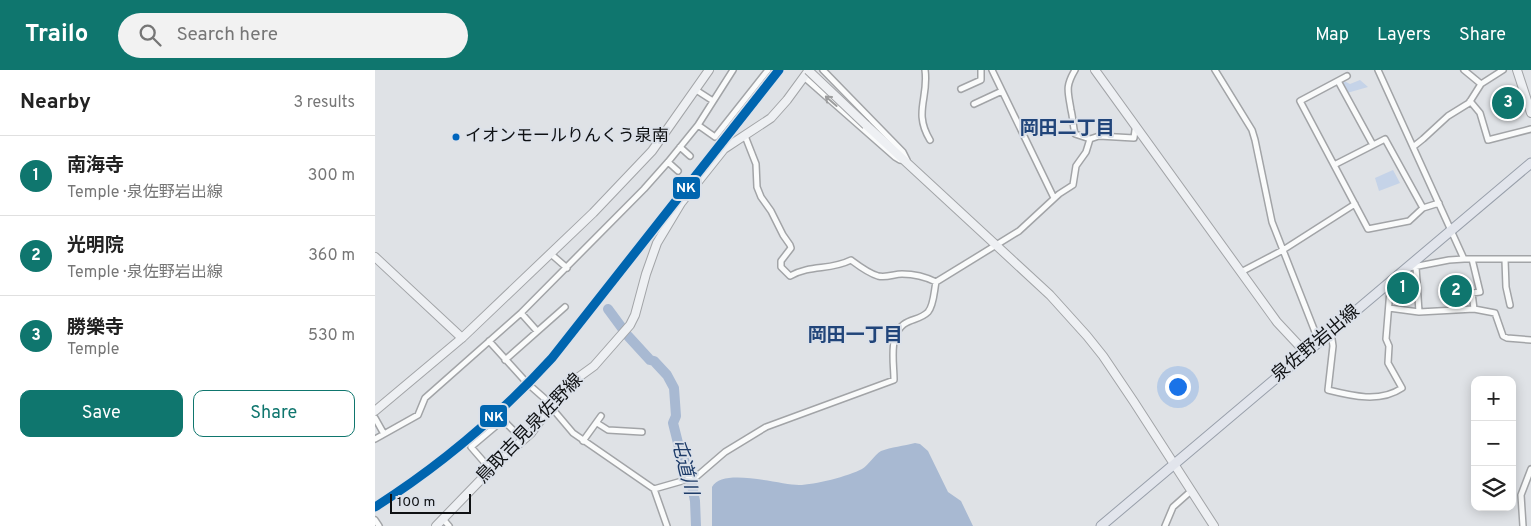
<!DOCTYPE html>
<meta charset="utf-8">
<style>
:root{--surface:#fff;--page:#f2f2f2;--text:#222;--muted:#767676;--line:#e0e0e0;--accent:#0f766e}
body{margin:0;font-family:Overpass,"Noto Sans JP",sans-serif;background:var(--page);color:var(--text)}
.controls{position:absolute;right:15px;bottom:15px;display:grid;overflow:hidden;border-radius:10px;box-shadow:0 2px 12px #0003}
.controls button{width:45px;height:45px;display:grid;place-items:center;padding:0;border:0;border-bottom:1px solid var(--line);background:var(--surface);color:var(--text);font:25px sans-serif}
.scale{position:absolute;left:15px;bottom:12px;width:81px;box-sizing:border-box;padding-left:5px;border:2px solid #0f1113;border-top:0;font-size:14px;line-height:18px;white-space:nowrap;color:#0f1113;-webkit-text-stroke:4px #dce1e9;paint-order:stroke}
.you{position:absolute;left:802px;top:316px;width:18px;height:18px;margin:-12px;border:4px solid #fff;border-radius:50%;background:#1a73e8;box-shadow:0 0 0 8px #1a73e833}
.badge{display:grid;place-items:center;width:32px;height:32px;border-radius:50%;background:var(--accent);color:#fff;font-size:16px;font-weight:700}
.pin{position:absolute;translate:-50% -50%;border:2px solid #fff;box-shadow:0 1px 5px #0006}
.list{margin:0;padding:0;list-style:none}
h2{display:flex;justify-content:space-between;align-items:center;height:65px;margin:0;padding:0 20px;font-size:21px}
h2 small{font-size:16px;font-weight:400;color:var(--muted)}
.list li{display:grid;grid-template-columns:32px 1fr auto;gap:15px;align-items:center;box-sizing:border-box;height:80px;padding:0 20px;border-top:1px solid var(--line)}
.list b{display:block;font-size:19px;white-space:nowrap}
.list p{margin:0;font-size:16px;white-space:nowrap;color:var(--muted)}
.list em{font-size:16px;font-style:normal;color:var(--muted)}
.actions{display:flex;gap:10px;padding:15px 20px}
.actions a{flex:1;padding:11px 0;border:1px solid var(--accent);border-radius:10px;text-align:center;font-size:18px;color:var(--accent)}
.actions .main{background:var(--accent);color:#fff}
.icon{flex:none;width:28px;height:28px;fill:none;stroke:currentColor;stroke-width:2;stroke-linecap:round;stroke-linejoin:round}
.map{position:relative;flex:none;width:1156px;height:456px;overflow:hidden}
header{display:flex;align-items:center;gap:30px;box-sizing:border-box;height:70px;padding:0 25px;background:var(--accent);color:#fff}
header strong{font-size:24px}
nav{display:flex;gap:28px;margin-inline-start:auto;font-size:18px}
.search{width:350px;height:45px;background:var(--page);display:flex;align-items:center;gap:12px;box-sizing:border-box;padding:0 18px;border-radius:28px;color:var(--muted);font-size:19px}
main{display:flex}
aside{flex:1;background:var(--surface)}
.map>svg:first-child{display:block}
</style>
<header>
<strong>Trailo</strong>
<div class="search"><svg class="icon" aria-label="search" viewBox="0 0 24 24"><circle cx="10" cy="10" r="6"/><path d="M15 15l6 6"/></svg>Search here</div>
<nav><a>Map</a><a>Layers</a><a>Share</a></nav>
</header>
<main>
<aside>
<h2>Nearby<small>3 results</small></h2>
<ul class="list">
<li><span class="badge">1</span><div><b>南海寺</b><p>Temple · 泉佐野岩出線</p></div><em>300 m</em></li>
<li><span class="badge">2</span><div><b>光明院</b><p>Temple · 泉佐野岩出線</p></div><em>360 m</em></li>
<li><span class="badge">3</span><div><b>勝樂寺</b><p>Temple</p></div><em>530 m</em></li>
</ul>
<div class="actions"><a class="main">Save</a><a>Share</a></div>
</aside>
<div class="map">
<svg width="1156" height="456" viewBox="0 0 1156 456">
<rect width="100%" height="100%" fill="#dfe2e6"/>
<path fill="#c5d3e8" d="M 967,10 L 975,14 L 985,10 L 993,17 L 972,23 Z
M 1018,100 L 1025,113 L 1004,121 L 1000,108 Z"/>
<path fill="#a8b9d2" d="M 540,373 L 545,374 L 553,381 L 573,422 L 586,431 L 598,456 L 337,456 L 337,417 C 348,397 404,415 424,415 C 439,415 474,406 487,399 C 494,395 499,385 506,381 C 516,377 529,376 540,373 Z"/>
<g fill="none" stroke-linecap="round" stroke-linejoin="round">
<path stroke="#a8b9d2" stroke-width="10" d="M 233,239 L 247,258
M 253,266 L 275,290 L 279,291 L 292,305 L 299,318 L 301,346 L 298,353 L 304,377 L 315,405 L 320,431 L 321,456"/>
<defs>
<path id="street" d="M 448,0 L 528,82 L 532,90
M 550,0 C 554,28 538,42 555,70
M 617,0 L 679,128
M 700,0 C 690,17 693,21 696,40 C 698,48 698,56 700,64 L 715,69
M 840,0 L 877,60 L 880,70 L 897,152 L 944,272
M 1003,0 L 1089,189 L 1156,189
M 1089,0 L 1106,14
M 972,6 L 925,31 L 993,159 L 1034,151 L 1048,138 L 1064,133
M 429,7 L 520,87 L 525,90
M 963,11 L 998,75
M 586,19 L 606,10 L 606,0
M 321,20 L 338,31
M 1095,31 L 1105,43 L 1113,70 L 1156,59
M 599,34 L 627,21
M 323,55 L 340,67 L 393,0
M 370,66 L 381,94 L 382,117 L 386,127 L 396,141 L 408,165 L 415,175 L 416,178 L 406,191 L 406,197 L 415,206 C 437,194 454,201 476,190 C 484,196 493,203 503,206 C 512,208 519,204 527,204 C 538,204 551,207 561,212 L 644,161 L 684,124 L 698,115 L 701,96 L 711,82 L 715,69 L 724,66 L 759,68 L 760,60 L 762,59
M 305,77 L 315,86
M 1038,77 L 1048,69 L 1073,46 L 1094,33 L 1106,14 L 1128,0
M 293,92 L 303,101
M 959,95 L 1010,69 L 1048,138
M 176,184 L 192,198
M 1130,190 L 1131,217 L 1135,235
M 1041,197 L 1044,242
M 1033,198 L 1074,190 L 1089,189
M 866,202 L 908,180 L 980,134
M 1014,238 L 1044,242 L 1099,239 L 1097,223 L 1105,222 L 1097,189
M 1099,239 L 1120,243 L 1128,266 L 1132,268 L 1156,270
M 146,243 L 162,261
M 956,262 L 958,276 L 953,320 C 977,326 1005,333 1027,318 L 1013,293 L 1014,276 L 1011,269 L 1015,220 L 1012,214
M 114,271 L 152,313 L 177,335
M 130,290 L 190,237
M 176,337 L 198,363 L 279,419 L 292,456
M 0,348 L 9,364
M 222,353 L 233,360 L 267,362
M 0,369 L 43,345 L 50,328 L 146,243 L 269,119 L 293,92 L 323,55 L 358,0
M 208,371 L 226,346
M 116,400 L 96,377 L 128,350 L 148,370
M 279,419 L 321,407 L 350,382 L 391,357 L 519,310 C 519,297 516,280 520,267 C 528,246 542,253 553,242 C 559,235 559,221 561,212
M 68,449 L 74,456
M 0,450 L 4,456
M 790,456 L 798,437 L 816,421
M 1148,456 L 1146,425 L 1156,399"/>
<path id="secondary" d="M 720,0 L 902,252 L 931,283
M 1142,0 L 1156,43
M 491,55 L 675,225 L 712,266 L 728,286 L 759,332 L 839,456
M 0,187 L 87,268
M 0,341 L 87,268 L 218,143 L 277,81 L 334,0
M 61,456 L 121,394 L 156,363 L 190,317 L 219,296 L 255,255 L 260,245 L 271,204 L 282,173 L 306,133 L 349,79 L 396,48 L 412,30 L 434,0"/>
<path id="primary" d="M 726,456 L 1156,93"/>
</defs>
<use href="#street" stroke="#a2a4a7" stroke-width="8"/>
<use href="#secondary" stroke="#a2a4a7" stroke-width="10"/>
<use href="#primary" stroke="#989faa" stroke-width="11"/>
<use href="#street" stroke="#fafbfb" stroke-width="5"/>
<use href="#secondary" stroke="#eef0f3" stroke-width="8"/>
<use href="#primary" stroke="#e2e5ec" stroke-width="9"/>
<defs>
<path id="secondary-bridge" d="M 433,0 L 491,55"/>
</defs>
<use href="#secondary-bridge" stroke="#a2a4a7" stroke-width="10" stroke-linecap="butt"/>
<use href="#secondary-bridge" stroke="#eef0f3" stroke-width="8"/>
<defs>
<path id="rail-1" d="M 0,437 C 66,395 124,346 177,288 L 404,0"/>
</defs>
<use href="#rail-1" stroke="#dce1e9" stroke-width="12"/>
<use href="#rail-1" stroke="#0065af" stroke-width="9"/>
</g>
<defs><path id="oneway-shaft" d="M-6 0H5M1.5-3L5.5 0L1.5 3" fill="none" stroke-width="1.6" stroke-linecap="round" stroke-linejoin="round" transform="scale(1.25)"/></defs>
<use stroke="#9c9d9e" href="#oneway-shaft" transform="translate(456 31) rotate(-139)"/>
<circle fill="#0065bd" stroke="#dce1e9" stroke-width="2" cx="81" cy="67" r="4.5"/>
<g text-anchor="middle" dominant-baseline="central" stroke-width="4" stroke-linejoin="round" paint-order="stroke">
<g font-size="17" fill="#0f1113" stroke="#dce1e9" text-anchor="start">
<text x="90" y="67">イオンモールりんくう泉南</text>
</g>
<g font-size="18" fill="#0f1113" stroke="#dce1e9">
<text transform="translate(941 274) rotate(-40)">泉佐野岩出線</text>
<text transform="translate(155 359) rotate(-46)">鳥取吉見泉佐野線</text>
</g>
<g font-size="19" font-weight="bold" fill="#21457a" stroke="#dce1e9">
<text x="692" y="59">岡田二丁目</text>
<text x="480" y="266">岡田一丁目</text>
</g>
<g font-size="19" font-style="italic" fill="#1d3b68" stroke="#dce1e9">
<text transform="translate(309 397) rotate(76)">屯道川</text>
</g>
</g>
<g stroke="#dce1e9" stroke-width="2">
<rect x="297" y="106" width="29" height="24" rx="5" fill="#0065af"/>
<rect x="104" y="334" width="29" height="24" rx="5" fill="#0065af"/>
</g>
<g font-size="14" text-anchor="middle" font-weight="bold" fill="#fff">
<text x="311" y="122">NK</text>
<text x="119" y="351">NK</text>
</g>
</svg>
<div class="controls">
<button>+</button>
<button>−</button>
<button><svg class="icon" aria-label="layers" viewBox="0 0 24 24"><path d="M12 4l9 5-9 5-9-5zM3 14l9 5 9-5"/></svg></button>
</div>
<div class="scale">100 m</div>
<div class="you"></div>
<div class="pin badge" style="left:1028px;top:218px">1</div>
<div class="pin badge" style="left:1081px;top:221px">2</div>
<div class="pin badge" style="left:1133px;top:33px">3</div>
</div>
</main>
